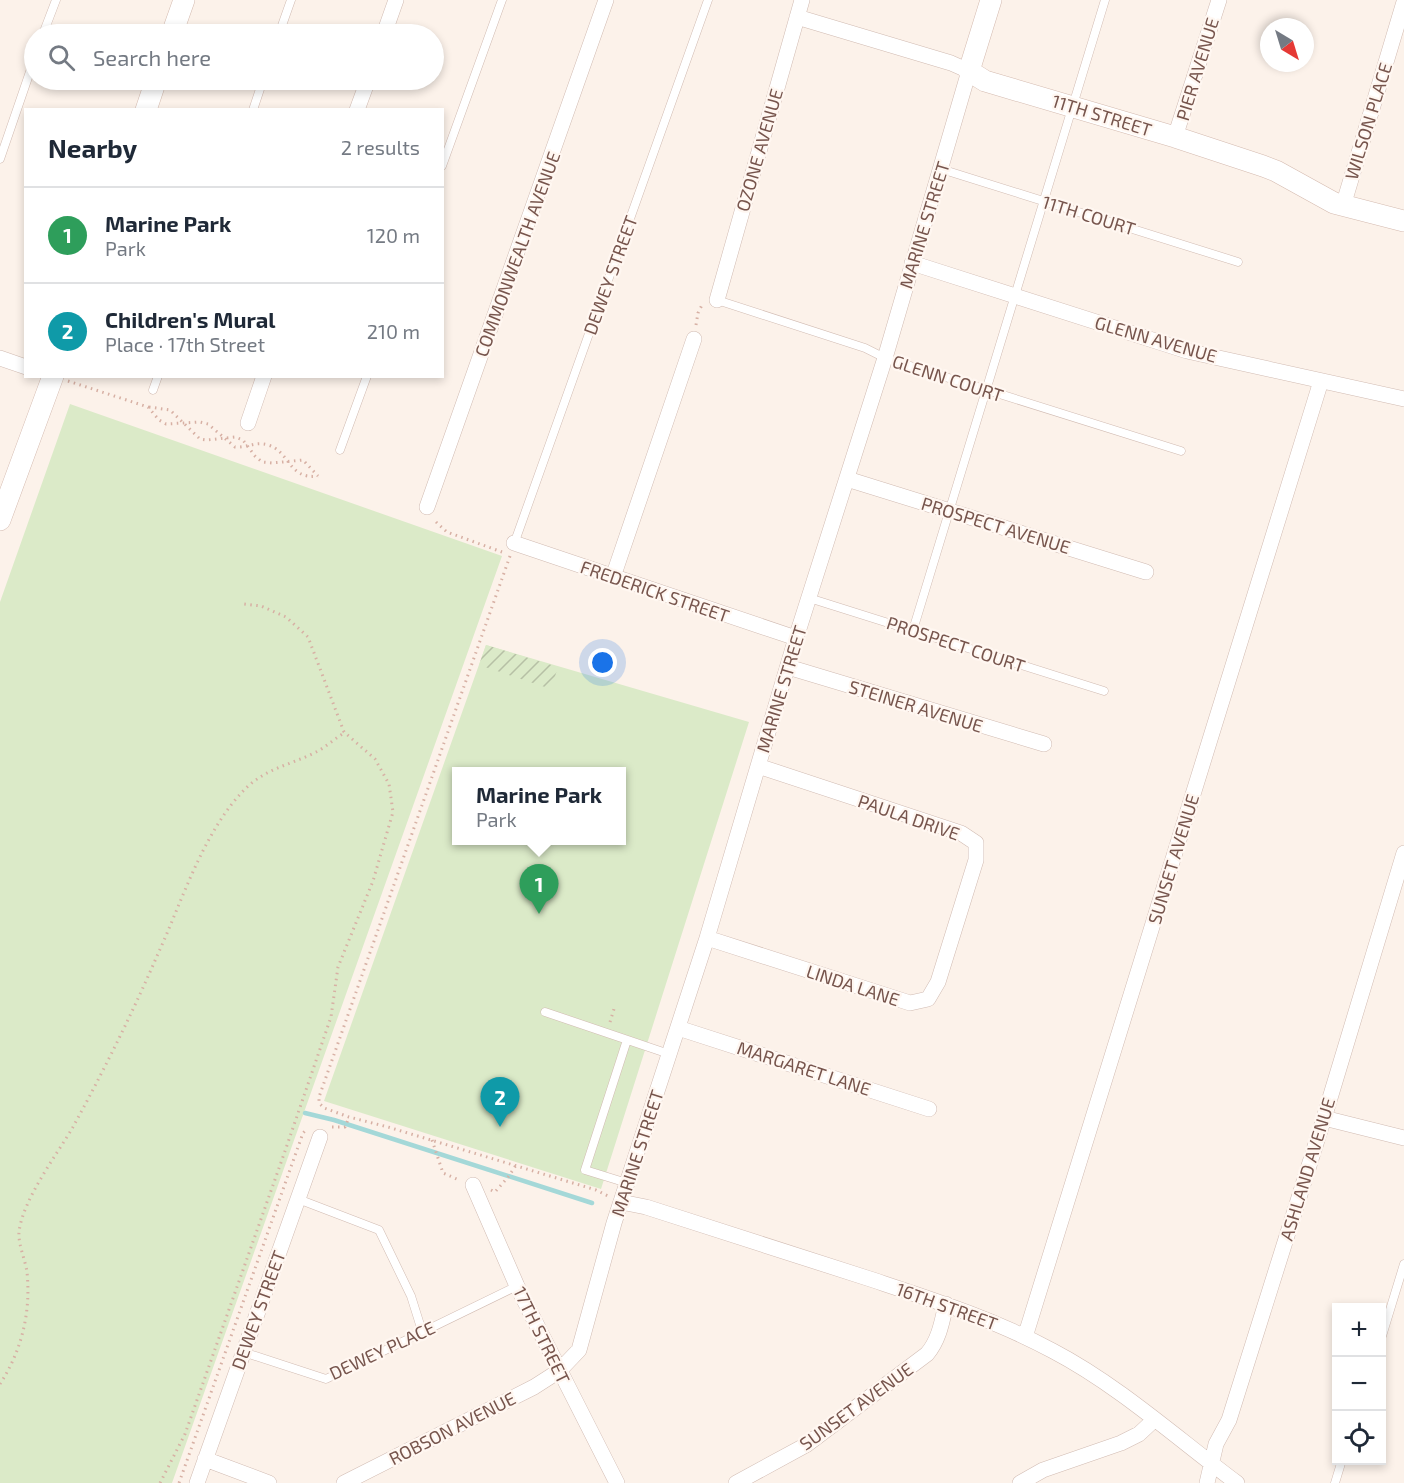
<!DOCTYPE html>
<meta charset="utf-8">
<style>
:root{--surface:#fff;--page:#f2f2f3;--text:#1f2937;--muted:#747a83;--line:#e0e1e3;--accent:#b45309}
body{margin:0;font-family:"Exo 2",sans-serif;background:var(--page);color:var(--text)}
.controls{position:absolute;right:18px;bottom:18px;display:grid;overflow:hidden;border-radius:0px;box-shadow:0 3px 9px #0003}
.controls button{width:54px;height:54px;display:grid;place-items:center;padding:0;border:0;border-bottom:2px solid var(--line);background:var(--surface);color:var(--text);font:30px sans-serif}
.compass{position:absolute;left:1260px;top:18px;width:54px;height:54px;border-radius:50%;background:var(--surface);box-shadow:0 3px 9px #0003;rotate:142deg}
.you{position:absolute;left:603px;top:663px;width:21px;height:21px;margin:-15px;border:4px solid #fff;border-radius:50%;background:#1a73e8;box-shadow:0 0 0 9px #1a73e833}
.badge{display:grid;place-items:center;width:39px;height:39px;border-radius:50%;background:var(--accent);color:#fff;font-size:20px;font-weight:700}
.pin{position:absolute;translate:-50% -50px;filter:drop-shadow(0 2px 3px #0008)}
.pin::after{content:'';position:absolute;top:32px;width:21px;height:18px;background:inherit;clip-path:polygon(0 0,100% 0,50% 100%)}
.popup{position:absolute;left:452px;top:767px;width:174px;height:78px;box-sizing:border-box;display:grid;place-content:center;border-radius:0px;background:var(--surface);filter:drop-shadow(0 2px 4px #0005);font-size:20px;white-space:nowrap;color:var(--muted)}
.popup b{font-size:22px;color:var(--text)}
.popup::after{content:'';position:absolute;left:50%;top:100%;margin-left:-12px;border:12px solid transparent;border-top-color:var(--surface)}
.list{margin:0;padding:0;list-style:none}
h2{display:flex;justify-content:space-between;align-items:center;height:78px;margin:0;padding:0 24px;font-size:26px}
h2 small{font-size:20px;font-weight:400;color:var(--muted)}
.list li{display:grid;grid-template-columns:39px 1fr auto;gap:18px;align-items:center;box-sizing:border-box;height:96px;padding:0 24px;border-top:2px solid var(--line)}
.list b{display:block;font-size:22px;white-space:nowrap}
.list p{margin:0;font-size:20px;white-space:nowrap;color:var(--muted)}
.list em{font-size:20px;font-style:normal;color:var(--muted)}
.icon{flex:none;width:33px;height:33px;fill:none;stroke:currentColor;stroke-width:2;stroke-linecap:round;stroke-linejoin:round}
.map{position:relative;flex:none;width:1404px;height:1483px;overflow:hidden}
.search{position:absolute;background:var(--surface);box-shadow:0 3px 9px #0003;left:24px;top:24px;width:420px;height:66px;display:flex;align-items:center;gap:15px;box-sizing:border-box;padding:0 21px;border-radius:33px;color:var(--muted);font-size:22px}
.panel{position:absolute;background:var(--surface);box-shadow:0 3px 9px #0003;left:24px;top:108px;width:420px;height:270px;border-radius:0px}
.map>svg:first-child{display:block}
</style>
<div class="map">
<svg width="1404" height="1483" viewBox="0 0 1404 1483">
<defs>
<pattern id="garden-furrows" width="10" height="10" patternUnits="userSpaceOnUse" patternTransform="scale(1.5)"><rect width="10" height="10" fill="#dbeac8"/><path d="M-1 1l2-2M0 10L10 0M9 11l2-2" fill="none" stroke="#b6c0a5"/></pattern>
</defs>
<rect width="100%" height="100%" fill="#fcf2ea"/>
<path fill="#dbeac8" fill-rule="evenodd" d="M 70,404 L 502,556 L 172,1483 L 0,1483 L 0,602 Z
M 486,645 L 749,722 L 601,1189 L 324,1101 ZM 456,772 L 622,772 L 622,840 L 456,840 Z"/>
<path fill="url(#garden-furrows)" d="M 486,645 L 558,667 L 551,689 L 479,665 Z"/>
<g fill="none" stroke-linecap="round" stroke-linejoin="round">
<path stroke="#a4d8d8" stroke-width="4.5" d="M 305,1113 L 334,1120 L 592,1203"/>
<defs>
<path id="lane" d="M 43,34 L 56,0
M 279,34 L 291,0
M 253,110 L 263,80
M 0,159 L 34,60
M 442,166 L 502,0
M 941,169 L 1238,262
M 717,300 L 865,348 L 885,358 L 1181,451
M 153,390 L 158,376
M 340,450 L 367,376
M 514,544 L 708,0
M 809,598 L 1104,691
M 913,630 L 1105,0
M 545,1012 L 669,1054
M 627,1183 L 585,1170 L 627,1040
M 298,1199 L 379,1230 L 411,1296 L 422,1331
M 1382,1336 L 1404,1264
M 243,1352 L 326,1379 L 517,1286
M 1335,1483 L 1342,1460"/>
<path id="street" d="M 384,34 L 396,0
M 357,110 L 368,80
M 1175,137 L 1219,0
M 1343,206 L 1404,2
M 912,263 L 1187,351 L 1404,399
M 717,300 L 802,0
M 0,358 L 26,367
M 248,423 L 264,376
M 847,479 L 1146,572
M 427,507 L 606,0
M 514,543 L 796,638
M 613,577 L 694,339
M 788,667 L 1044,744
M 707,938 L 910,1003 L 928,999 L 938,982 L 976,860 L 976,843 L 961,833 L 758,766
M 678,1028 L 929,1109
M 1324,1118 L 1404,1138
M 473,1185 L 517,1286 L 617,1483
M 621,1202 L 646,1207 C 720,1231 794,1254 867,1278 C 930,1299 994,1319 1053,1351 C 1118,1385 1178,1439 1237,1483
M 1025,1337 L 1321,381
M 205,1459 L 269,1483
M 197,1483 L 320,1137
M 344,1483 L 534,1387 L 559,1371 L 579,1350 L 614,1223 L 707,938 L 796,638 L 885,358 L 969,71 L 951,63 L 797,17
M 736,1483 L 806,1445 L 927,1354 C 939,1340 942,1322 946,1304
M 1020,1483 L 1043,1470 L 1121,1443 L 1139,1434 L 1154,1420
M 1207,1483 L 1216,1444 L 1229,1420 L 1324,1118 L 1404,853"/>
<path id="secondary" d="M 991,0 L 969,71 L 985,81 L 1175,137 L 1263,166 L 1276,171 L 1334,203 L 1404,221
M 172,34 L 184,0
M 146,110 L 156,80
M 0,520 L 53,376"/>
</defs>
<use href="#lane" stroke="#d1bbb2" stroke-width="9"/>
<use href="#street" stroke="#d1bbb2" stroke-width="16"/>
<use href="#secondary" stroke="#d4baaf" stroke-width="22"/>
<path stroke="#d7b0a4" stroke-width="3" stroke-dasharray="1.5 4.5" stroke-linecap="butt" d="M 696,325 L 698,313 L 703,303
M 68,381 L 148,407 L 159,420 L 166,424 L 200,422 L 208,424 L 235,447 C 247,448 256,441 268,445 C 290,451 288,480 318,476
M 149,407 L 170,410 L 200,439 L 207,440 L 235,437 L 243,440 L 255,456 L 262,462 L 272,463 L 303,460 L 318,476
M 436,522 L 447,532 L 502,552
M 510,556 L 319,1097 L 319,1103 L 324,1108 L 349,1117 L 388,1127 L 596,1190 L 608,1196
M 610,1022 L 614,1009
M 332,1127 L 345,1127 L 349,1117
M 432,1140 L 443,1173 L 459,1180
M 491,1190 L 495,1192 L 509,1176 L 516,1165
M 0,1384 C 22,1350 31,1312 27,1272 C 25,1259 18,1244 19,1232 C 23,1199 56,1156 73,1127 C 103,1072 132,1014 157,956 C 182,902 203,831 246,788 C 267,768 290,765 314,753 C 325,748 334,739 344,733
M 160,1483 L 185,1434 L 284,1154 L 331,1017 L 338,967 L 373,881 L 393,812 L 389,784 L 375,759 L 344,732 L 308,637 L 286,617 L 261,606 L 244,604
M 179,1483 L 303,1133 L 307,1129"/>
<use href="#lane" stroke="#fff" stroke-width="8"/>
<use href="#street" stroke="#fff" stroke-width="15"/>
<use href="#secondary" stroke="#fff" stroke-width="21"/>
</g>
<g text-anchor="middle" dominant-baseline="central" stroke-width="4.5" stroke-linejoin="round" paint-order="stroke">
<g font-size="18" fill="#77554d" stroke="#fff7f1">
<text transform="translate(1197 69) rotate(-73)">PIER AVENUE</text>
<text transform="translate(1102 115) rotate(17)">11TH STREET</text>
<text transform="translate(1368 121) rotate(-73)">WILSON PLACE</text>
<text transform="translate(759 150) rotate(-74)">OZONE AVENUE</text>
<text transform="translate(1089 215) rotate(17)">11TH COURT</text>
<text transform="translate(924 225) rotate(-73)">MARINE STREET</text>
<text transform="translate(517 254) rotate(-70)">COMMONWEALTH AVENUE</text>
<text transform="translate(610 275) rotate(-70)">DEWEY STREET</text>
<text transform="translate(1156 339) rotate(16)">GLENN AVENUE</text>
<text transform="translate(948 378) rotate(18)">GLENN COURT</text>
<text transform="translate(996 525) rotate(17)">PROSPECT AVENUE</text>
<text transform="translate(655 591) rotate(19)">FREDERICK STREET</text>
<text transform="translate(956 644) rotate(18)">PROSPECT COURT</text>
<text transform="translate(781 689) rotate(-73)">MARINE STREET</text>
<text transform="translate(916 706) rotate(17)">STEINER AVENUE</text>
<text transform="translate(909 817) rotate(19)">PAULA DRIVE</text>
<text transform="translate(1173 859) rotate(-73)">SUNSET AVENUE</text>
<text transform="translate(853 985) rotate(18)">LINDA LANE</text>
<text transform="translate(804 1068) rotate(18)">MARGARET LANE</text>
<text transform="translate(637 1153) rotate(-72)">MARINE STREET</text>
<text transform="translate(1307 1169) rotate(-73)">ASHLAND AVENUE</text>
<text transform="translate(947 1306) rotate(20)">16TH STREET</text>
<text transform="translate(258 1310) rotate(-70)">DEWEY STREET</text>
<text transform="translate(542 1335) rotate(64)">17TH STREET</text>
<text transform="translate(382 1350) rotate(-25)">DEWEY PLACE</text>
<text transform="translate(856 1406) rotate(-36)">SUNSET AVENUE</text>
<text transform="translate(452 1428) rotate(-27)">ROBSON AVENUE</text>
</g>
</g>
</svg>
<div class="controls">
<button>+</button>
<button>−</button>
<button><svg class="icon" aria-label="locate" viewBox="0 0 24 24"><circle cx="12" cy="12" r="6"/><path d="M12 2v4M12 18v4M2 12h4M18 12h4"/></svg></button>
</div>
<svg class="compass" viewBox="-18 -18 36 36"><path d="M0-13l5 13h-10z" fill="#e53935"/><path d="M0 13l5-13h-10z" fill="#747a83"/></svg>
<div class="you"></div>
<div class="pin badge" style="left:539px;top:914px;background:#2e9e5b">1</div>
<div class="popup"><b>Marine Park</b>Park</div>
<div class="pin badge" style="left:500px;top:1127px;background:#0f9aa8">2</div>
<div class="search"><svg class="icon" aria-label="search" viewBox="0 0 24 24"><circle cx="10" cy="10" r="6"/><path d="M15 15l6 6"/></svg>Search here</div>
<section class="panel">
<h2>Nearby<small>2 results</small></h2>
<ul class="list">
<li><span class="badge" style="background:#2e9e5b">1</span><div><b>Marine Park</b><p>Park</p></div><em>120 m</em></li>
<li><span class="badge" style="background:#0f9aa8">2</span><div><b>Children's Mural</b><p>Place · 17th Street</p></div><em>210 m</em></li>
</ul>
</section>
</div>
